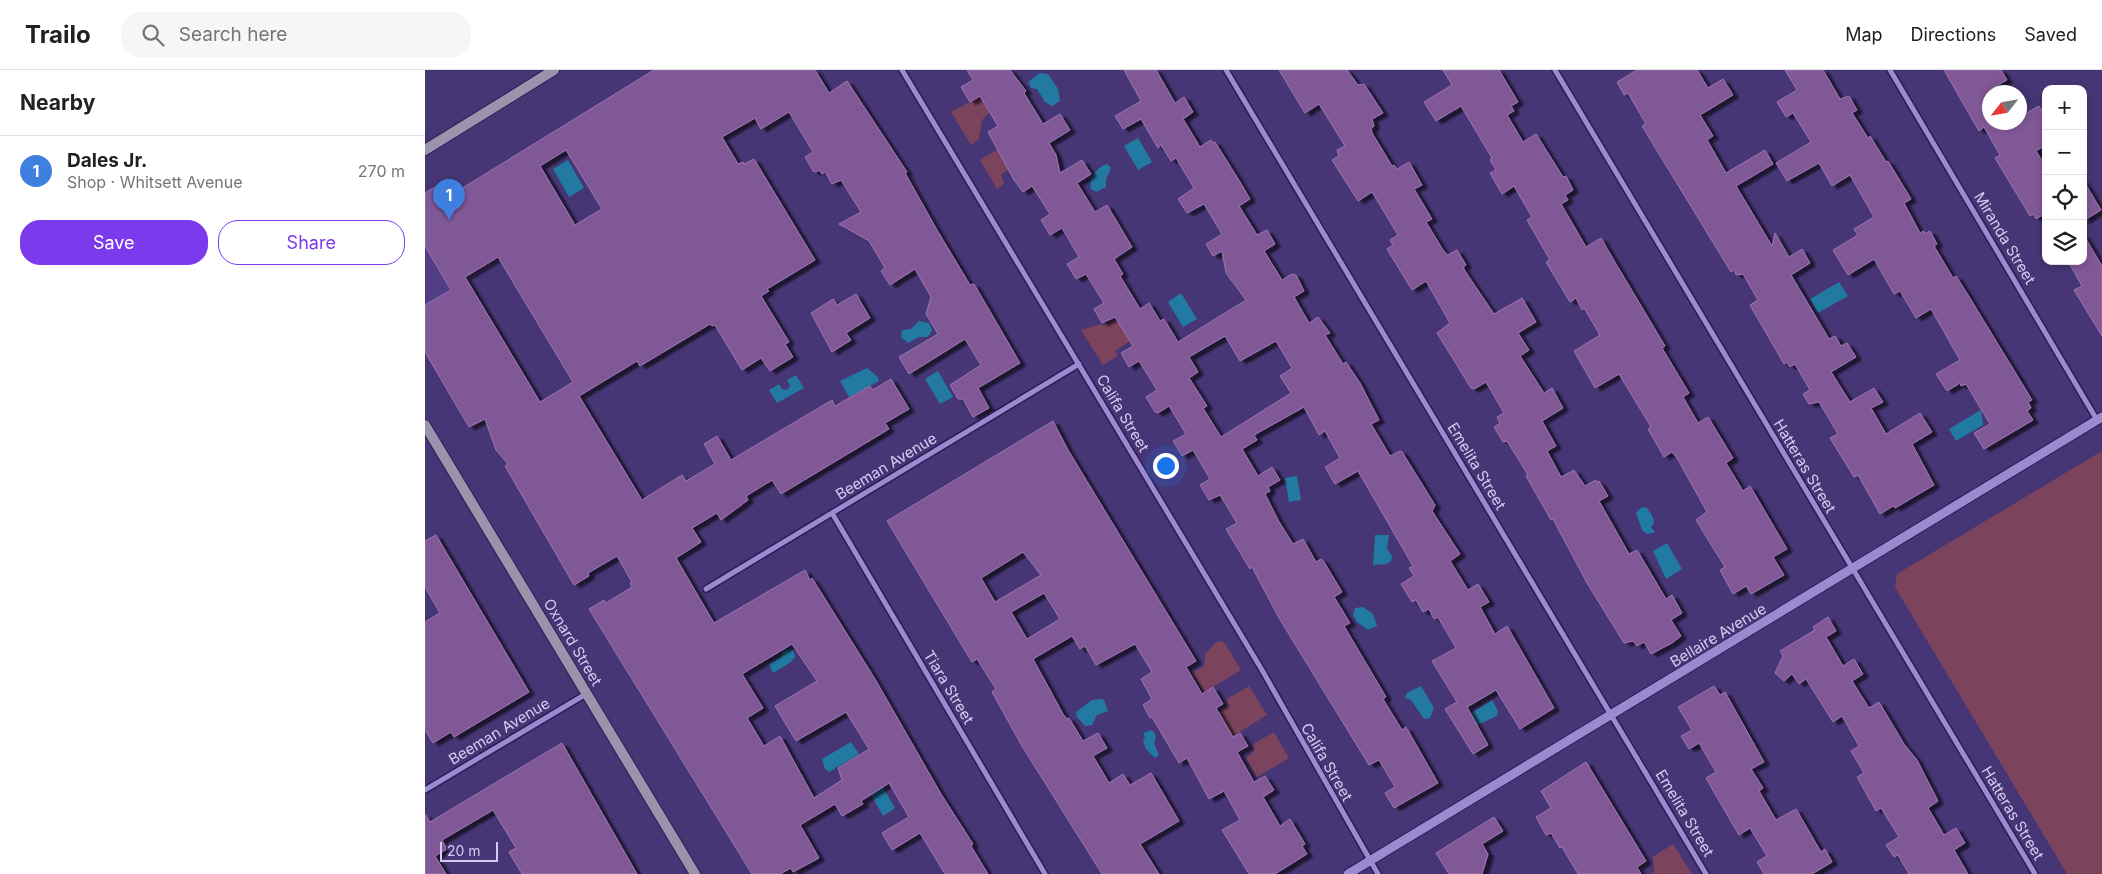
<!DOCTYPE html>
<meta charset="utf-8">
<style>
:root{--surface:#fff;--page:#f6f6f6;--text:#202124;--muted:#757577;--line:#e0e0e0;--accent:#7c3aed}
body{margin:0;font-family:Inter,sans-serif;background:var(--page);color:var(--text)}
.controls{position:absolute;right:15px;top:15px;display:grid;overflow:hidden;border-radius:10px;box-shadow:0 2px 8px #0003}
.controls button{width:45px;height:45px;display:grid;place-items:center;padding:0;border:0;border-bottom:1px solid var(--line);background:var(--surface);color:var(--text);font:25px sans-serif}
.compass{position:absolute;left:1557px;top:15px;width:45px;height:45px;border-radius:50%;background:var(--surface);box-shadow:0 2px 8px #0003;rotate:239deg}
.scale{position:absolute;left:15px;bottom:12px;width:58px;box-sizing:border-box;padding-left:5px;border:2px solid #d3ccf2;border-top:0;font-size:14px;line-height:18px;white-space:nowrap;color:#d3ccf2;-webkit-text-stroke:4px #473675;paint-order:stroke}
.you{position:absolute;left:740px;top:395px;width:18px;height:18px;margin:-12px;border:4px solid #fff;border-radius:50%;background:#1a73e8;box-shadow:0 0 0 8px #1a73e833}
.badge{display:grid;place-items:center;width:32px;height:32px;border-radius:50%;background:var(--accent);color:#fff;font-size:16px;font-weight:700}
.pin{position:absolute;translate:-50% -41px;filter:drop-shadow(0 1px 2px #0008)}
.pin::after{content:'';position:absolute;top:26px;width:18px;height:15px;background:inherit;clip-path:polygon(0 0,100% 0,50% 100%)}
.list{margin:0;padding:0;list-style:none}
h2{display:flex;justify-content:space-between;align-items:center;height:65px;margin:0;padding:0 20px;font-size:21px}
h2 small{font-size:16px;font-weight:400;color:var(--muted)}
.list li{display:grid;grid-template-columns:32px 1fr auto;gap:15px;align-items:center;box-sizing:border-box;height:70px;padding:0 20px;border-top:1px solid var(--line)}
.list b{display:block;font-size:19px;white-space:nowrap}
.list p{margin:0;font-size:16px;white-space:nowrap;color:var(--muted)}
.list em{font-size:16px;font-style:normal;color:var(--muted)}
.actions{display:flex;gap:10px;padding:15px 20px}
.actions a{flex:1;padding:11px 0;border:1px solid var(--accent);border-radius:20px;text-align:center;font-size:18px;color:var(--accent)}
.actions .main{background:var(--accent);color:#fff}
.icon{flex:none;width:28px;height:28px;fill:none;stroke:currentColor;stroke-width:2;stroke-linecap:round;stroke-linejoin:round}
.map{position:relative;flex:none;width:1677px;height:804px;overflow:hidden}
header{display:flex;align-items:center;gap:30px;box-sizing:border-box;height:70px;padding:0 25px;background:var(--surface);border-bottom:1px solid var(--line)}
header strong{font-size:24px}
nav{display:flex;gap:28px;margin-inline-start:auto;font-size:18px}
.search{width:350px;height:45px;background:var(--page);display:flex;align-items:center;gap:12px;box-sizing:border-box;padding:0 18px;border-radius:20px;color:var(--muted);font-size:19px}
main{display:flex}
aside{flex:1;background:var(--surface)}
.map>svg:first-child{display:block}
</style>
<header>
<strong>Trailo</strong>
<div class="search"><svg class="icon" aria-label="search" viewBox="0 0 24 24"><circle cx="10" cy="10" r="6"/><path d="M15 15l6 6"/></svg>Search here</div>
<nav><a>Map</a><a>Directions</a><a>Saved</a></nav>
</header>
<main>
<aside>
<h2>Nearby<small></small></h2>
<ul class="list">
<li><span class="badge" style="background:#3f7fe0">1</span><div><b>Dales Jr.</b><p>Shop · Whitsett Avenue</p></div><em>270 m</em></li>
</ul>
<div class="actions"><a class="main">Save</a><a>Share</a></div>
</aside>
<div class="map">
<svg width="1677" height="804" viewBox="0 0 1677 804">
<defs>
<filter id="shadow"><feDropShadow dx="5.5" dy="3" stdDeviation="1" flood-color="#0009"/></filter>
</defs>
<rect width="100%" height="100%" fill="#473675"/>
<path fill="#523e85" d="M 27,109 L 75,191 L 0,236 L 0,125 Z"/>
<path fill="#7c445c" d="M 559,25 L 558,31 L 565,42 L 557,50 L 554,69 L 546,75 L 526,42 Z
M 586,71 L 583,100 L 576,104 L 579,113 L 572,119 L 555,90 Z
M 692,248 L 705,271 L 690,281 L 693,286 L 678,295 L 656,260 L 676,254 L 678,256 Z
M 1677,381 L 1677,804 L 1642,804 L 1470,517 L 1472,504 Z
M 796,571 L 799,572 L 816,600 L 779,622 L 767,603 L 779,596 L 780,584 L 790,573 Z
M 824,616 L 842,645 L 808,666 L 794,643 L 803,634 L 802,629 Z
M 849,662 L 864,688 L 832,707 L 821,688 L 829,681 L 828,674 Z
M 1248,774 L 1267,804 L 1225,804 L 1229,802 L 1228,787 Z"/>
<path fill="#227aa3" d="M 615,3 L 623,4 L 633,19 L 635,31 L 627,36 L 620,32 L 612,19 L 606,18 L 603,12 Z
M 713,68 L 727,92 L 713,100 L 699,76 Z
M 143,90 L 159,118 L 144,127 L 128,99 Z
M 682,94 L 686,98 L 681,109 L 681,117 L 671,122 L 666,119 C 663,109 672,97 682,94 Z
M 1414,212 L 1423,226 L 1393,243 L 1385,229 Z
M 756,223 L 772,249 L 758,257 L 743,232 Z
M 494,251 L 504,253 L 507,260 L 503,267 L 494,267 L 483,273 L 476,267 L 477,260 L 486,259 Z
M 442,298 L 452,306 L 454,311 L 424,327 L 415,311 Z
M 513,301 L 528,327 L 515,334 L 500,309 Z
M 371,305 L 379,318 L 352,333 L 344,320 L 354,314 L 357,319 L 362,320 L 365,316 L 362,310 Z
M 1556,340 L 1558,355 L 1531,371 L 1524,359 Z
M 872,406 L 876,430 L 864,432 L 860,408 Z
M 1217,437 L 1222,438 L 1228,447 L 1229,453 L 1226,457 L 1230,462 L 1228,463 L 1222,464 L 1217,460 L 1211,443 Z
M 950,465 L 964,465 L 962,479 L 967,486 L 966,491 L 961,494 L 948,495 Z
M 1242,473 L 1257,499 L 1241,509 L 1228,481 Z
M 938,537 L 948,544 L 952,556 L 943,560 L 932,552 L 928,545 L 930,538 Z
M 359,579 L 368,580 L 370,587 L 366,592 L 348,603 L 344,594 L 356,587 Z
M 996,616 L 1009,638 L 1005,648 L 999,649 L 986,630 L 980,628 L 982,623 Z
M 676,629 L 679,630 L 683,641 L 672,645 L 667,655 L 660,656 L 652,647 L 651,642 L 667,630 Z
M 1067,630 L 1073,641 L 1072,646 L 1052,655 L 1045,644 Z
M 727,660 L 731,666 L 729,674 L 734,685 L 730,688 L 721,679 L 718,671 L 720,667 L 718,663 Z
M 426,672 L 434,684 L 404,702 L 400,699 L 397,689 Z
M 456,714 L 470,738 L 458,746 L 443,719 Z"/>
<path fill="#815896" stroke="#9e74b3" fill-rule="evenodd" filter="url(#shadow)" d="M 229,0 L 390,0 L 404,23 L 422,11 L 482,102 L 480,103 L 512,160 L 545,215 L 549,214 L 595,293 L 553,318 L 564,338 L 548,347 L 538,329 L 533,329 L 525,315 L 556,295 L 540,269 L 484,304 L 474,287 L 513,264 L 501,244 L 506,227 L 490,199 L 465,215 L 456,201 L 460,198 L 444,171 L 414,154 L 436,142 L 416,110 L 407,114 L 400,102 L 397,104 L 394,100 L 391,102 L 388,101 L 380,87 L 388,82 L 364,42 L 336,59 L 330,48 L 297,67 L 313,94 L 318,92 L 319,94 L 329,89 L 390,190 L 342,219 L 344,221 L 336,226 L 364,272 L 360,274 L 368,287 L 345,301 L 336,288 L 317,300 L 290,255 L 287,256 L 285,254 L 215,296 L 212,291 L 154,326 L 217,430 L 257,405 L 261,411 L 290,394 L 279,374 L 292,366 L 306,390 L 407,330 L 410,336 L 445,316 L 448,320 L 466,309 L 484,339 L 460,353 L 464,359 L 356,424 L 347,410 L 321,426 L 323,430 L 296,450 L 292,443 L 267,458 L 276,472 L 251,488 L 289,553 L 380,500 L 385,510 L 387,508 L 450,609 L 516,724 L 548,774 L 546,776 L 563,804 L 520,804 L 495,763 L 467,780 L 457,763 L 484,747 L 464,713 L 436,731 L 438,734 L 417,746 L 410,734 L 375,755 L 394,788 L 368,802 L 366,798 L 355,804 L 327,804 L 164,539 L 179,530 L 181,533 L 207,517 L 205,513 L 207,512 L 192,486 L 163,503 L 164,506 L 149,515 L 80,396 L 83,394 L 71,380 L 60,349 L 44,357 L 0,282 L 0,235 L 26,220 L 0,176 L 0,123 L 23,109 L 31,122 ZM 141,80 L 177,139 L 150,155 L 115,96 ZM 73,187 L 148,312 L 115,332 L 40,207 ZM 367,574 L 392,611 L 350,636 L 371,671 L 421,642 L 444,679 L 413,698 L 417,710 L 389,728 L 355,666 L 339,676 L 322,648 L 338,638 L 317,604 Z
M 542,0 L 585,0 L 601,21 L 599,23 L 618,54 L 635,44 L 645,60 L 624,73 L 631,85 L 635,103 L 657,90 L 666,104 L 652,113 L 670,142 L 682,135 L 707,177 L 689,189 L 698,204 L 695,206 L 715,239 L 724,233 L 735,251 L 739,249 L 753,272 L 821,230 L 801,203 L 797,181 L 788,186 L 781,174 L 797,164 L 779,134 L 762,143 L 753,129 L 769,118 L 751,88 L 746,91 L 736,75 L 733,78 L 716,49 L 698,59 L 690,46 L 716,31 L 699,0 L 731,0 L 750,33 L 759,27 L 768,42 L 758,49 L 775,77 L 786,70 L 788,73 L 790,72 L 815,112 L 825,129 L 814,136 L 832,165 L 842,160 L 850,174 L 839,181 L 857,210 L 867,204 L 871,205 L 879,221 L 869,227 L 884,253 L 893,247 L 905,263 L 900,265 L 918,294 L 921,292 L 935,313 L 954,350 L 946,354 L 965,386 L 975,381 L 977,382 L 1010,435 L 1007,441 L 1035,484 L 1025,491 L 1043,520 L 1053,514 L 1064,532 L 1055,537 L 1070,564 L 1082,556 L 1129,638 L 1095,659 L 1071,620 L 1042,637 L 1063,675 L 1048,684 L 1020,639 L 1032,632 L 1007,591 L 1031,578 L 1013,547 L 1009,549 L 1004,539 L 998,542 L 991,530 L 987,532 L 976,514 L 989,506 L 984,498 L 988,496 L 933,401 L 910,414 L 900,397 L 915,388 L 900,361 L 894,365 L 879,337 L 829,365 L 832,370 L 817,379 L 833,406 L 847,397 L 855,410 L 843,417 L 845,421 L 840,424 L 853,450 L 868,474 L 878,469 L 891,492 L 896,489 L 899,492 L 917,522 L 909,527 L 925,553 L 919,556 L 961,627 L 958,629 L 977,660 L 981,657 L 1013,713 L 969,738 L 960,723 L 970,717 L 954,690 L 944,695 L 854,548 L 827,497 L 825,499 L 801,459 L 812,453 L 795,425 L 784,430 L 775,415 L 785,409 L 768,380 L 757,386 L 748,371 L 761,364 L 744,336 L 733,343 L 730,342 L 721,327 L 732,320 L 714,291 L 704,297 L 696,283 L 708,276 L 690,247 L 677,253 L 669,239 L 679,233 L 661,204 L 651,209 L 642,194 L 654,187 L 637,158 L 625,165 L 616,150 L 625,144 L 607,116 L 598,122 L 589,110 L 563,62 L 573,56 L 555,26 L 545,32 L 536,17 L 548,10 ZM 800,266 L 815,291 L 851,271 L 867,298 L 855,306 L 866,323 L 796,367 L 778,338 L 782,336 L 764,308 L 773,302 L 764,287 Z
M 854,0 L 922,0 L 933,15 L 939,14 L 958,43 L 947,49 L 949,56 L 946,59 L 947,63 L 967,96 L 969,95 L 972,99 L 984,92 L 997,115 L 989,119 L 1007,149 L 1001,152 L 1018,180 L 1023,185 L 1032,180 L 1041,195 L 1038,197 L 1040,201 L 1069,244 L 1097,228 L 1111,252 L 1093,263 L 1104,280 L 1095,286 L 1119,323 L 1127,318 L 1138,338 L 1117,351 L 1131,376 L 1122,381 L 1136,407 L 1149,400 L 1160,416 L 1171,410 L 1173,413 L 1174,411 L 1183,426 L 1174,431 L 1204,484 L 1212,480 L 1241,529 L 1247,525 L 1257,543 L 1246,550 L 1256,566 L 1247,573 L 1226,584 L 1219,572 L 1212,576 L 1208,571 L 1199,573 L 1162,513 L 1128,449 L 1126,450 L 1101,406 L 1103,405 L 1082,371 L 1078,372 L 1069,357 L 1075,353 L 1072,347 L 1079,343 L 1061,312 L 1049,319 L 1046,318 L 1012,263 L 1025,253 L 1001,211 L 987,220 L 962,179 L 968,175 L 965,170 L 973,165 L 947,122 L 933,131 L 907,90 L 914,86 L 912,80 L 920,76 L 894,34 L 880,43 Z
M 1018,0 L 1074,0 L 1093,32 L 1086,36 L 1089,41 L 1082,45 L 1098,72 L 1111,64 L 1138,107 L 1141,106 L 1148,120 L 1140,125 L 1143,130 L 1136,134 L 1161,177 L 1176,168 L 1191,194 L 1240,276 L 1237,278 L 1264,323 L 1258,327 L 1273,353 L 1283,347 L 1308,388 L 1301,393 L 1318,421 L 1325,416 L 1362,479 L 1348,487 L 1359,505 L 1326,524 L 1321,516 L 1308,524 L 1295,500 L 1300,497 L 1271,450 L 1282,442 L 1252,388 L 1247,382 L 1239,387 L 1223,359 L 1226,357 L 1194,304 L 1170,318 L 1149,281 L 1175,265 L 1159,238 L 1157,240 L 1151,228 L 1145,232 L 1121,192 L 1125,190 L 1102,150 L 1107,147 L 1089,116 L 1077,124 L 1065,103 L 1071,100 L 1065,90 L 1067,88 L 1036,36 L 1011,51 L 999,32 L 1027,15 Z
M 1212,0 L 1272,0 L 1283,18 L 1298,9 L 1308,25 L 1275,45 L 1288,66 L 1282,70 L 1301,103 L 1340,80 L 1348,94 L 1311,116 L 1347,176 L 1350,163 L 1364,187 L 1377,179 L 1385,193 L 1366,205 L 1404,269 L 1410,266 L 1416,276 L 1422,273 L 1431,287 L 1406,302 L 1425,332 L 1449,318 L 1458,332 L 1446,338 L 1461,364 L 1495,343 L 1507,362 L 1487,374 L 1509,415 L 1470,438 L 1468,436 L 1455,444 L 1433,405 L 1429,407 L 1405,368 L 1413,364 L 1394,332 L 1384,334 L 1378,324 L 1385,320 L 1370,294 L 1365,297 L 1362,292 L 1359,294 L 1325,235 L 1333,230 L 1318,204 L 1311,205 L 1309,200 L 1306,202 L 1217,56 L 1221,54 L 1203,23 L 1199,25 L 1192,12 Z
M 1360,0 L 1398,0 L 1415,29 L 1424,26 L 1432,40 L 1427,43 L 1443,68 L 1445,66 L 1461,92 L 1463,91 L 1486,129 L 1479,133 L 1495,163 L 1499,161 L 1500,164 L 1505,161 L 1512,174 L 1509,176 L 1528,208 L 1531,206 L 1543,225 L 1607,330 L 1603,332 L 1606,338 L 1602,341 L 1608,350 L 1559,379 L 1549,363 L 1565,354 L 1541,314 L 1536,316 L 1535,313 L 1522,321 L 1511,304 L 1535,290 L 1506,239 L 1491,248 L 1475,221 L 1469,224 L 1449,189 L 1423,205 L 1408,180 L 1433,165 L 1429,159 L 1449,147 L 1425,105 L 1407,116 L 1394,93 L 1362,111 L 1351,93 L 1386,72 L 1368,43 L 1361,47 L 1352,32 L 1372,20 Z
M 1519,0 L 1576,0 L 1582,10 L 1564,20 L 1564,52 L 1594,52 L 1594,47 L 1614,36 L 1621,48 L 1621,75 L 1611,81 L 1621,97 L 1621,143 L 1611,149 L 1608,144 L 1605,146 L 1570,88 L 1575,85 L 1559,57 L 1554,61 Z
M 1658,110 L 1676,140 L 1658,151 Z
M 1658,164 L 1677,196 L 1677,266 L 1649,220 L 1657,216 L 1643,191 L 1658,191 Z
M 431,224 L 445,248 L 421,263 L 426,270 L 407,282 L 386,243 L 408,229 L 412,235 Z
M 628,351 L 643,380 L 771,591 L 761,597 L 777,624 L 788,617 L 798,634 L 791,638 L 808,667 L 815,663 L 823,676 L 812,682 L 829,712 L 840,706 L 849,720 L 838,727 L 855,756 L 865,749 L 880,774 L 877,776 L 882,784 L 850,804 L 824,804 L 797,760 L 815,750 L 799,721 L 784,729 L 762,688 L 754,693 L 727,647 L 725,648 L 718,635 L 727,629 L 716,609 L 727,602 L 710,574 L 671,595 L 660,576 L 655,579 L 647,566 L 608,589 L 638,644 L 642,649 L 644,648 L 658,671 L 673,663 L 682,678 L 668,686 L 684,713 L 698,704 L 705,715 L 726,703 L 754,751 L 715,774 L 734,804 L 677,804 L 597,676 L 567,622 L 571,619 L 552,589 L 547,592 L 462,451 ZM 598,482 L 616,505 L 570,532 L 556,508 ZM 619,523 L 635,549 L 602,569 L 586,542 Z
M 11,465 L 104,622 L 29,667 L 26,662 L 8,673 L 0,660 L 0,552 L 15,543 L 0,517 L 0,471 Z
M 1403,547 L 1411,561 L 1401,567 L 1418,596 L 1429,589 L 1438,604 L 1427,611 L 1444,638 L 1454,632 L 1479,674 L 1492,690 L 1513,731 L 1503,738 L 1519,765 L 1531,758 L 1540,773 L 1529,780 L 1543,804 L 1484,804 L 1473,785 L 1469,787 L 1461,775 L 1474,767 L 1456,738 L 1451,741 L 1432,707 L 1439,703 L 1426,681 L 1434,676 L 1417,646 L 1408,652 L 1381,609 L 1374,614 L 1367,604 L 1359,611 L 1350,603 L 1358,586 L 1355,581 L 1390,560 L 1388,557 Z
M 1289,616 L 1295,625 L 1300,622 L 1339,692 L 1326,699 L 1338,718 L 1334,721 L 1351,750 L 1371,739 L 1396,782 L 1400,779 L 1407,792 L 1387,804 L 1339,804 L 1332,792 L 1342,786 L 1325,758 L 1314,765 L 1293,729 L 1281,708 L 1291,702 L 1274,673 L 1264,679 L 1256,666 L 1267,660 L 1253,637 Z
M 137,673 L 212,804 L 97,804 L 84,782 L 91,778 L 68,740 L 17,770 L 22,779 L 10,786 L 21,804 L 0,804 L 0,744 L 5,752 Z
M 1161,692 L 1221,791 L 1212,797 L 1216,804 L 1153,804 L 1137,777 L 1135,778 L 1126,763 L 1121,765 L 1111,747 L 1126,738 L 1116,721 Z
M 1069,747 L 1078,761 L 1057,774 L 1063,784 L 1057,804 L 1024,804 L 1011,783 Z"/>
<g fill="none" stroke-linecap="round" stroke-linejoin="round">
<defs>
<path id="minor" d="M 477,0 L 837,600 L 953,804
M 801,0 L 1281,804
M 1130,0 L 1610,804
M 1465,0 L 1672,350
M 407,443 L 620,804
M 281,519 L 654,294
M 0,720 L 161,624"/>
<path id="tertiary" d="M 923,804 L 1677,347"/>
<path id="secondary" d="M 0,80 L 129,0
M 0,355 L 270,804"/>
</defs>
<use href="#minor" stroke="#2e1a57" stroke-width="8"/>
<use href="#tertiary" stroke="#2e1a57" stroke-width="11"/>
<use href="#secondary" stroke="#2e1a57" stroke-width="12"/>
<use href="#minor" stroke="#9a8ad0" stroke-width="5"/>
<use href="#tertiary" stroke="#9a8ad0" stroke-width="9"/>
<use href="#secondary" stroke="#9b92ac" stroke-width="10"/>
</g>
<g text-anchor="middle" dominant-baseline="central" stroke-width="4.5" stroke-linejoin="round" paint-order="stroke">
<g font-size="15" fill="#d3ccf2" stroke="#473675">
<text transform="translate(1580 168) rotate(59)">Miranda Street</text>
<text transform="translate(698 343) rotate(59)">Califa Street</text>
<text transform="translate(461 396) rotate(-31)">Beeman Avenue</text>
<text transform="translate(1052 396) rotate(59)">Emelita Street</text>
<text transform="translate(1380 396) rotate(59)">Hatteras Street</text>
<text transform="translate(1293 565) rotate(-31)">Bellaire Avenue</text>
<text transform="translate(148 572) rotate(59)">Oxnard Street</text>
<text transform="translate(524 617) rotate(59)">Tiara Street</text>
<text transform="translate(74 661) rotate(-31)">Beeman Avenue</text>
<text transform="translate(902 692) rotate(60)">Califa Street</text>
<text transform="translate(1260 743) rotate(59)">Emelita Street</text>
<text transform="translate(1588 743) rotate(59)">Hatteras Street</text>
</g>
</g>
</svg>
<div class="controls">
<button>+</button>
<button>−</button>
<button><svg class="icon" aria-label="locate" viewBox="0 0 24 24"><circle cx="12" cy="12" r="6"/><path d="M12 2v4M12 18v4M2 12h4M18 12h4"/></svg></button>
<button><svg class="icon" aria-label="layers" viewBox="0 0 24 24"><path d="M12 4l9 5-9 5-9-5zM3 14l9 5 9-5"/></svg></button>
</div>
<svg class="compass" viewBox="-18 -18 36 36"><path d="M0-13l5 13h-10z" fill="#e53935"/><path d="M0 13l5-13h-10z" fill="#757577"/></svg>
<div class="scale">20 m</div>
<div class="you"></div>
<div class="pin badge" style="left:24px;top:150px;background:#3f7fe0">1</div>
</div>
</main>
